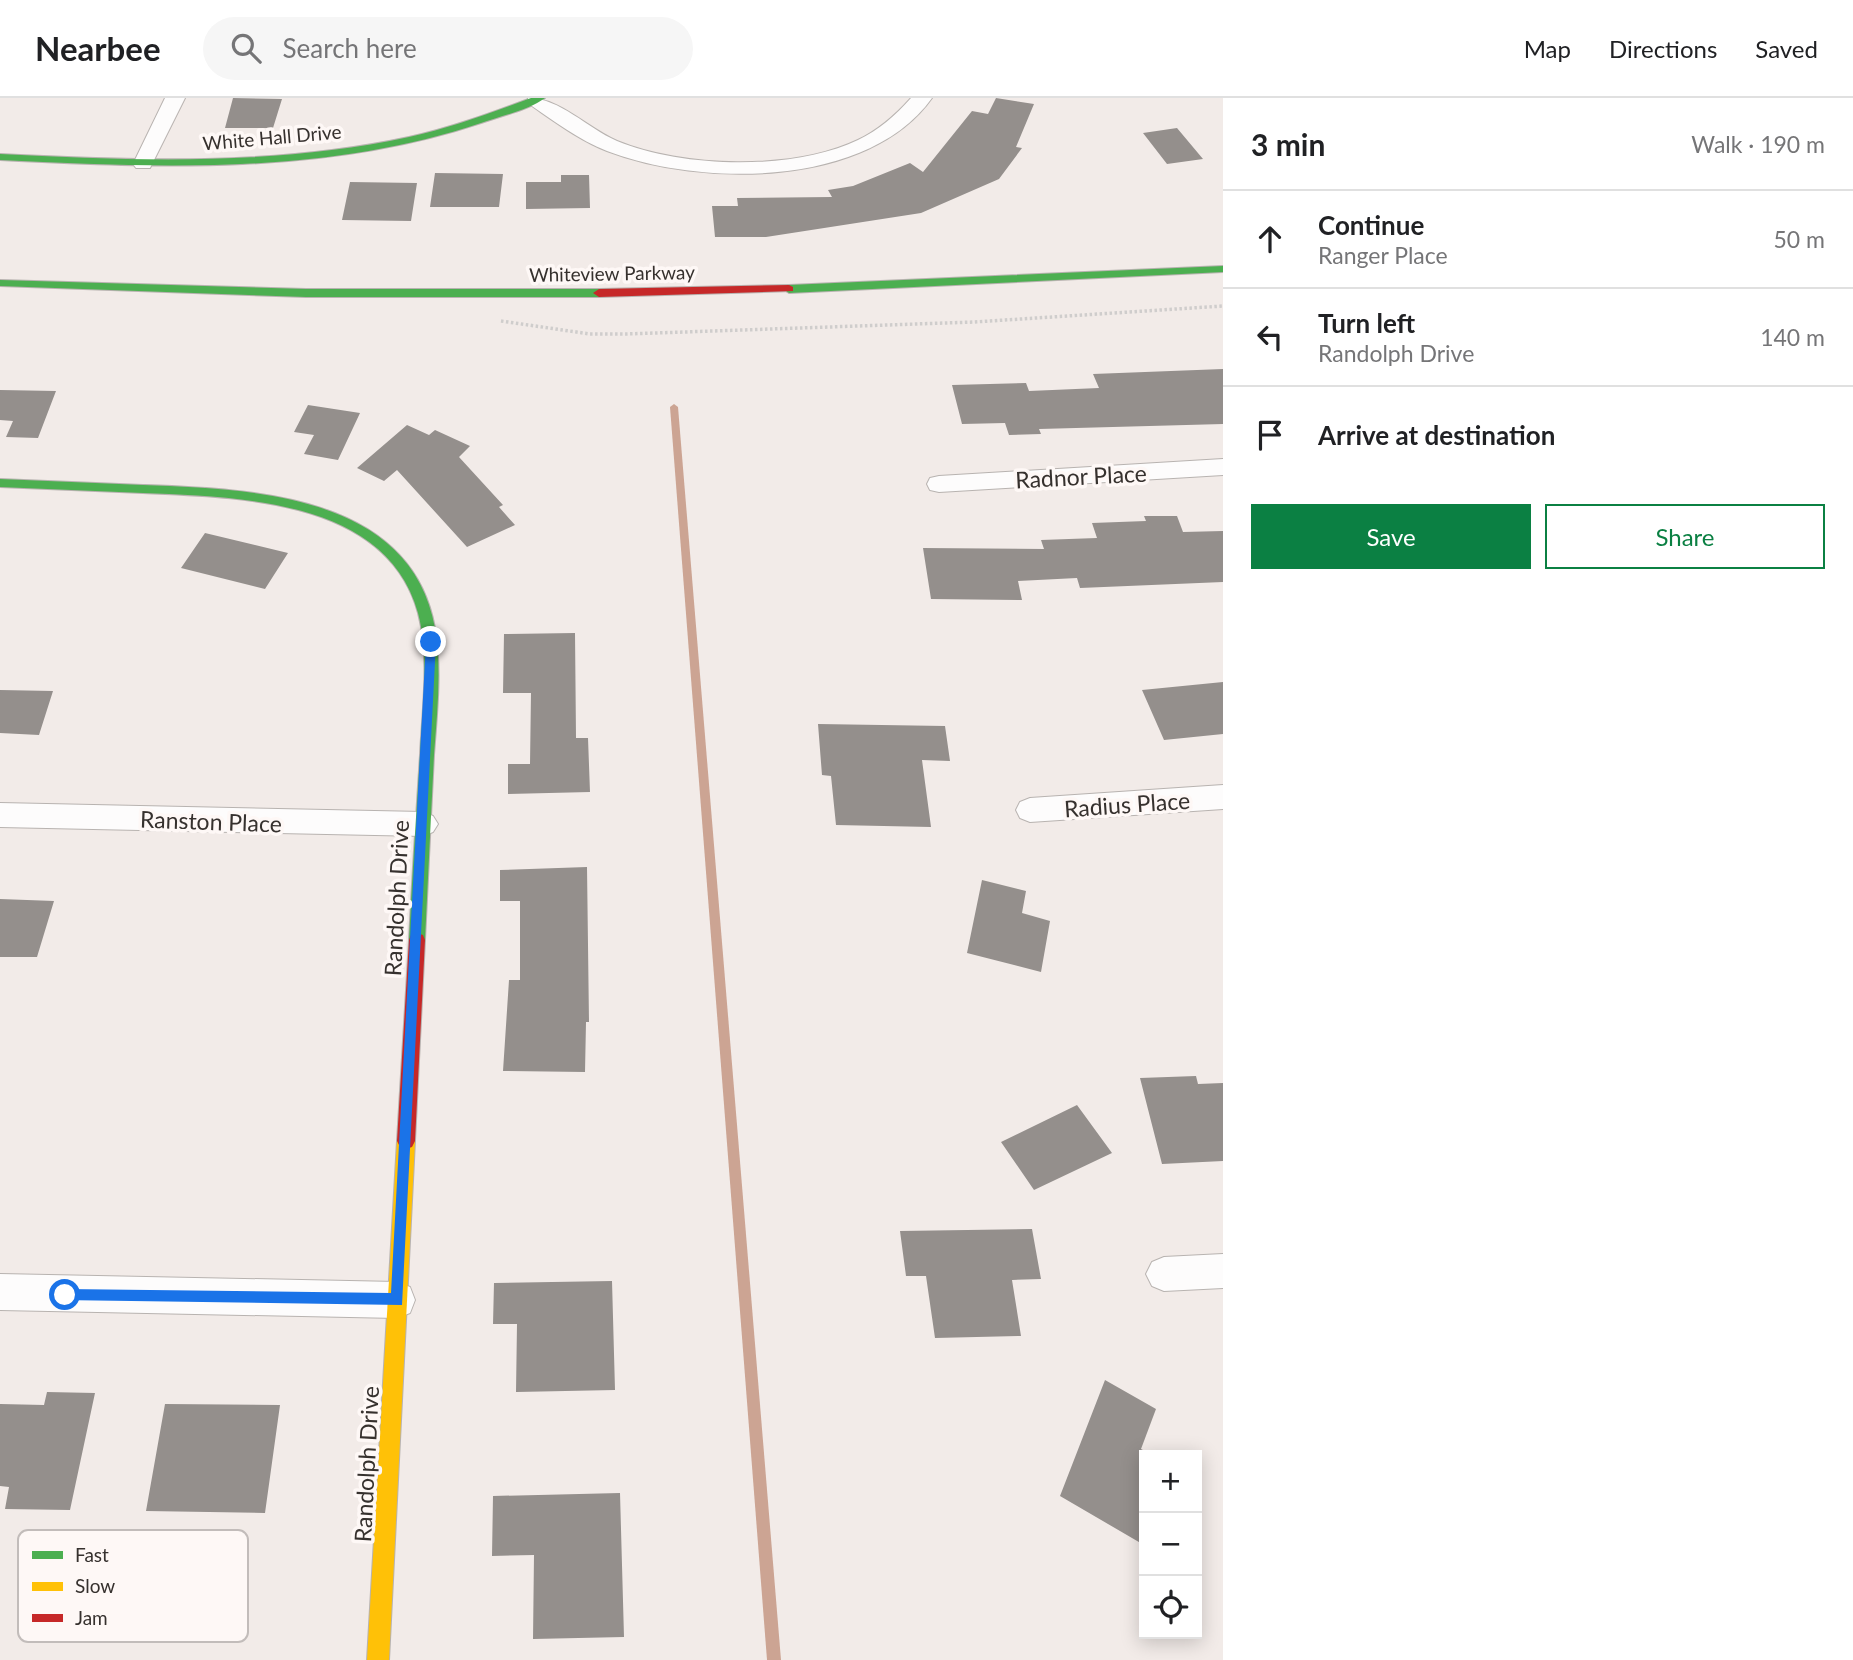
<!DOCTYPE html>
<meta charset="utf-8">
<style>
:root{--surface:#fff;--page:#f6f6f6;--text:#202124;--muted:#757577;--line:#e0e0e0;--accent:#0b8043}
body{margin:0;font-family:Lato,sans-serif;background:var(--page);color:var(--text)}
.controls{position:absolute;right:21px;bottom:21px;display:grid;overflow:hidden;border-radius:0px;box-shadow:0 4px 18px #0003}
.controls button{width:63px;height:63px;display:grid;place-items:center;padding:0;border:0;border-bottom:2px solid var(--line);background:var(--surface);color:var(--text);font:35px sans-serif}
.stop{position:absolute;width:21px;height:21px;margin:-16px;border:5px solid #1a73e8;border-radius:50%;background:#fff}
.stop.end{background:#1a73e8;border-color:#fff;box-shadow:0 2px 7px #0008}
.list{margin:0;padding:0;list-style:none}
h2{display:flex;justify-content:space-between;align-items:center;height:91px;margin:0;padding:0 28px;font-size:30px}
h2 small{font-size:23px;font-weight:400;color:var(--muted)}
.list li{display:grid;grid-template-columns:46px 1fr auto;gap:21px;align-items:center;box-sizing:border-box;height:98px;padding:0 28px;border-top:2px solid var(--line)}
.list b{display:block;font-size:26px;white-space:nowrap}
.list p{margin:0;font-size:23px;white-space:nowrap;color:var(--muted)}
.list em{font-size:23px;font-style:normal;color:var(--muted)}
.actions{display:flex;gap:14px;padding:21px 28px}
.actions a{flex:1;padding:16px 0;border:2px solid var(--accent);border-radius:0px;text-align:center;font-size:24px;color:var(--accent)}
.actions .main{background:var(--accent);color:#fff}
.icon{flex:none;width:38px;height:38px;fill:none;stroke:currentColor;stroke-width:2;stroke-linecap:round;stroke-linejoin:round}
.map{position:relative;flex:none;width:1223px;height:1562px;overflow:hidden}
header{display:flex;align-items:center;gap:42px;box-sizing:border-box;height:98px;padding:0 35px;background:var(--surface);border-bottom:2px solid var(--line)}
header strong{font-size:33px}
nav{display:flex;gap:38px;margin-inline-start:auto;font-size:24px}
.search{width:490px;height:63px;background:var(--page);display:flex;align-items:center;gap:18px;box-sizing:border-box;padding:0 24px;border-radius:38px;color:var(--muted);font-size:26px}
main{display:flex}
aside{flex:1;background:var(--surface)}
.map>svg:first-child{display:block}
</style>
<header>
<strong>Nearbee</strong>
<div class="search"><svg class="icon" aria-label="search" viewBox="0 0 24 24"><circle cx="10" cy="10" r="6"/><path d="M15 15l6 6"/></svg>Search here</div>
<nav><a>Map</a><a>Directions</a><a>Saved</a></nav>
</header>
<main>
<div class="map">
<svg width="1223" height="1562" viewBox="0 0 1223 1562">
<rect width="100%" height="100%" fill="#f2ebe8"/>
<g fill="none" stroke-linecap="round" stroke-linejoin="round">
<path fill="#cca493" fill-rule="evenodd" d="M 674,306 L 678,309 L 781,1562 L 767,1562 L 670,309 Z"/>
</g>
<path fill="#948f8c" d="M 233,0 L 282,1 L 273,30 L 225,30 Z
M 996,0 L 1034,6 L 1016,49 L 1022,50 L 999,81 L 921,115 L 766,139 L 715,139 L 712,108 L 738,108 L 737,100 L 832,99 L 828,92 L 853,88 L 910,65 L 923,74 L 972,13 L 988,16 Z
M 1177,30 L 1203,61 L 1167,66 L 1143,35 Z
M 435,75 L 503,76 L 499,109 L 430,109 Z
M 561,77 L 589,77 L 590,110 L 526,111 L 526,84 L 561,84 Z
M 350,84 L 417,85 L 411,123 L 342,122 Z
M 1223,271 L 1223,326 L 1039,331 L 1041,336 L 1009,337 L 1005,325 L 962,326 L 952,287 L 1026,285 L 1029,293 L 1099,290 L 1093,276 Z
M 0,292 L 56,293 L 38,340 L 6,339 L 13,323 L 0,322 Z
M 308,307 L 360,315 L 338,362 L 304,356 L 314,337 L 294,334 Z
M 407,327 L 429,337 L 435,332 L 470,348 L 459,359 L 503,407 L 499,409 L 515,427 L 467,449 L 397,372 L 384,383 L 357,370 Z
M 1144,418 L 1177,418 L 1183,434 L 1223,433 L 1223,484 L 1080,490 L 1077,480 L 1018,483 L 1022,502 L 931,501 L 923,450 L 1044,451 L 1041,442 L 1097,440 L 1092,425 L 1146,423 Z
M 205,435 L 288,455 L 265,491 L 181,470 Z
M 575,535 L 576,640 L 588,640 L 590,694 L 508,696 L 508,666 L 530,666 L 531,595 L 503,595 L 504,536 Z
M 1223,584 L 1223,636 L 1164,642 L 1142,592 Z
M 0,592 L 53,593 L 39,637 L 0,635 Z
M 818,626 L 945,628 L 950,663 L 922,662 L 931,729 L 836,727 L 831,678 L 822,677 Z
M 587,769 L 589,924 L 586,924 L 585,974 L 503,973 L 509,882 L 520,882 L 520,803 L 500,803 L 500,772 Z
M 982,782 L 1026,793 L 1022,815 L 1050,823 L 1041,874 L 967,855 Z
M 0,801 L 54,803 L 37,859 L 0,859 Z
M 1196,978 L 1198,986 L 1223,985 L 1223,1063 L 1162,1066 L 1140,980 Z
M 1077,1007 L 1112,1055 L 1034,1092 L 1001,1044 Z
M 1032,1131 L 1041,1181 L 1012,1182 L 1021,1238 L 935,1240 L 926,1178 L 906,1178 L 900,1133 Z
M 612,1183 L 615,1292 L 516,1294 L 517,1226 L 493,1226 L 494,1185 Z
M 1105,1282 L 1156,1311 L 1141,1351 L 1153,1357 L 1144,1357 L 1144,1447 L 1060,1398 Z
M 47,1294 L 95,1295 L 70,1412 L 5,1411 L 9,1389 L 0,1388 L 0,1306 L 44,1307 Z
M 165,1306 L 280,1307 L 265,1415 L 146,1413 Z
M 620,1395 L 624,1539 L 533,1541 L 534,1457 L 492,1458 L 493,1398 Z"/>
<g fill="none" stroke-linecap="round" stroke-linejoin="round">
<defs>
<path id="street" d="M 165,0 L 185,0 L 150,70 L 136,70 L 133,66 Z
M 528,0 C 560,0 587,30 617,43 C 682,70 793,73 858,42 C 879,32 895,18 911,0 L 932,0 C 868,90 701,89 607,53 C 579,42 554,23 529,6 Z
M 1223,361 L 1223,377 L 939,394 L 930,392 L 927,386 L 930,380 L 939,378 Z
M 1223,687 L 1223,711 L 1030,724 L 1020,720 L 1016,712 L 1020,704 L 1030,700 Z
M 0,705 L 423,714 L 433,718 L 438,726 L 433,734 L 423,738 L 0,729 Z
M 1223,1156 L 1223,1190 L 1164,1193 L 1152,1188 L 1146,1176 L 1152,1164 L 1164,1159 Z
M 0,1176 L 397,1184 L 410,1189 L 415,1202 L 410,1215 L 397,1220 L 0,1212 Z"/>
<path id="fast" d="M 531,0 L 545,0 C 529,12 501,18 481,25 C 326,77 161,70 0,62 L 0,56 C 137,63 274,68 409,39 C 450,30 491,15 531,0 Z
M 1223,168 L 1223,174 L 789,195 L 783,191 L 789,187 Z
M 0,182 L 306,191 L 599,191 L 605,195 L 599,199 L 306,199 L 0,188 Z
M 0,381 C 48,383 95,385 143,387 C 251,391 411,396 435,530 C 442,572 437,615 434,657 C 431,718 428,780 425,842 L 423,847 L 417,849 L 411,847 L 409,842 C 412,780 416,719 420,657 C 422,611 430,561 418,515 C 387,401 238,399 143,395 C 95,393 48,391 0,389 Z"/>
<path id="slow" d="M 406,1035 L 412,1037 L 415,1043 L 389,1562 L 367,1562 L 397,1043 L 400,1037 Z"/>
<path id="jam" d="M 789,187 L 793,189 L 793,193 L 599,199 L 593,195 L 599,191 Z
M 417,835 L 423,837 L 425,842 L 415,1043 L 412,1049 L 406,1051 L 400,1049 L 397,1043 L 409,842 L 411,837 Z"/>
</defs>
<use href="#street" stroke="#b8b3b0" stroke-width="2"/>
<use href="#fast" stroke="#b8b3b0" stroke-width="2"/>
<use href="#slow" stroke="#b8b3b0" stroke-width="2"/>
<use href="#jam" stroke="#b8b3b0" stroke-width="2"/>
<path stroke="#cfcdcc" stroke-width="3.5" stroke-dasharray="2.5 2.5" stroke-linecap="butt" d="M 501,223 L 590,236 L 626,236 L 974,224 L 1223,208"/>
<use href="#street" fill="#fdfcfc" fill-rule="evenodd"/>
<use href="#fast" fill="#4caf50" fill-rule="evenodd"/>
<use href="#slow" fill="#ffc107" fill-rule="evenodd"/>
<use href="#jam" fill="#c62828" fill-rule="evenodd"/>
</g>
<path fill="#1a73e8" d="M 431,540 L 436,544 L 402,1207 L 60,1202 L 59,1197 L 65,1191 L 391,1195 L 426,544 Z"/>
<g text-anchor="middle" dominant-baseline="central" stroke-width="7" stroke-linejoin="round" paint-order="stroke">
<g font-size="19" fill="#36312e" stroke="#fef8f6">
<text transform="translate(272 39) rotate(-5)">White Hall Drive</text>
<text transform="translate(612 175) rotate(-1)">Whiteview Parkway</text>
</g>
<g font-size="23" fill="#36312e" stroke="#fef8f6">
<text transform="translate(1081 378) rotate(-3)">Radnor Place</text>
<text transform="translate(1127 706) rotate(-4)">Radius Place</text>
<text transform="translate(211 723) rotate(2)">Ranston Place</text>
<text transform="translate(396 800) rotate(-87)">Randolph Drive</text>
<text transform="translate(366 1366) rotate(-87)">Randolph Drive</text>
</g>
</g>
<rect x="18" y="1432" width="230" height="112" rx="10" fill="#fef8f6" stroke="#c2bcba" stroke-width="2"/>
<rect x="32" y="1453" width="31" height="8" fill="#4caf50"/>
<rect x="32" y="1484" width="31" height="9" fill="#ffc107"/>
<rect x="32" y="1516" width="31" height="8" fill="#c62828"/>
<g font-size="19" fill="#36312e">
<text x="75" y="1464">Fast</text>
<text x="75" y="1495">Slow</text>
<text x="75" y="1527">Jam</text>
</g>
</svg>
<div class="controls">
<button>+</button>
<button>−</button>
<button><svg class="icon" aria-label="locate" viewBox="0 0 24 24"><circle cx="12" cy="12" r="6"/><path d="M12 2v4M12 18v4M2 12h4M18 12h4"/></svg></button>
</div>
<div class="stop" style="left:65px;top:1197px"></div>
<div class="stop end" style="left:431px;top:544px"></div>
</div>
<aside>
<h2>3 min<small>Walk · 190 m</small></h2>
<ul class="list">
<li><svg class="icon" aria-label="ahead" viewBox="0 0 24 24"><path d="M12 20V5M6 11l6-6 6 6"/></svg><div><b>Continue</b><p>Ranger Place</p></div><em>50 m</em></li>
<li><svg class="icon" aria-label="left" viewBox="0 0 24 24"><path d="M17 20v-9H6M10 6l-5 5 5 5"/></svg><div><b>Turn left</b><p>Randolph Drive</p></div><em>140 m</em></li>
<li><svg class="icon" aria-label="arrive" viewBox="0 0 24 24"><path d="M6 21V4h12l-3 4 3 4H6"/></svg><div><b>Arrive at destination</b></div></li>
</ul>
<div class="actions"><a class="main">Save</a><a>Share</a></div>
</aside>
</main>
